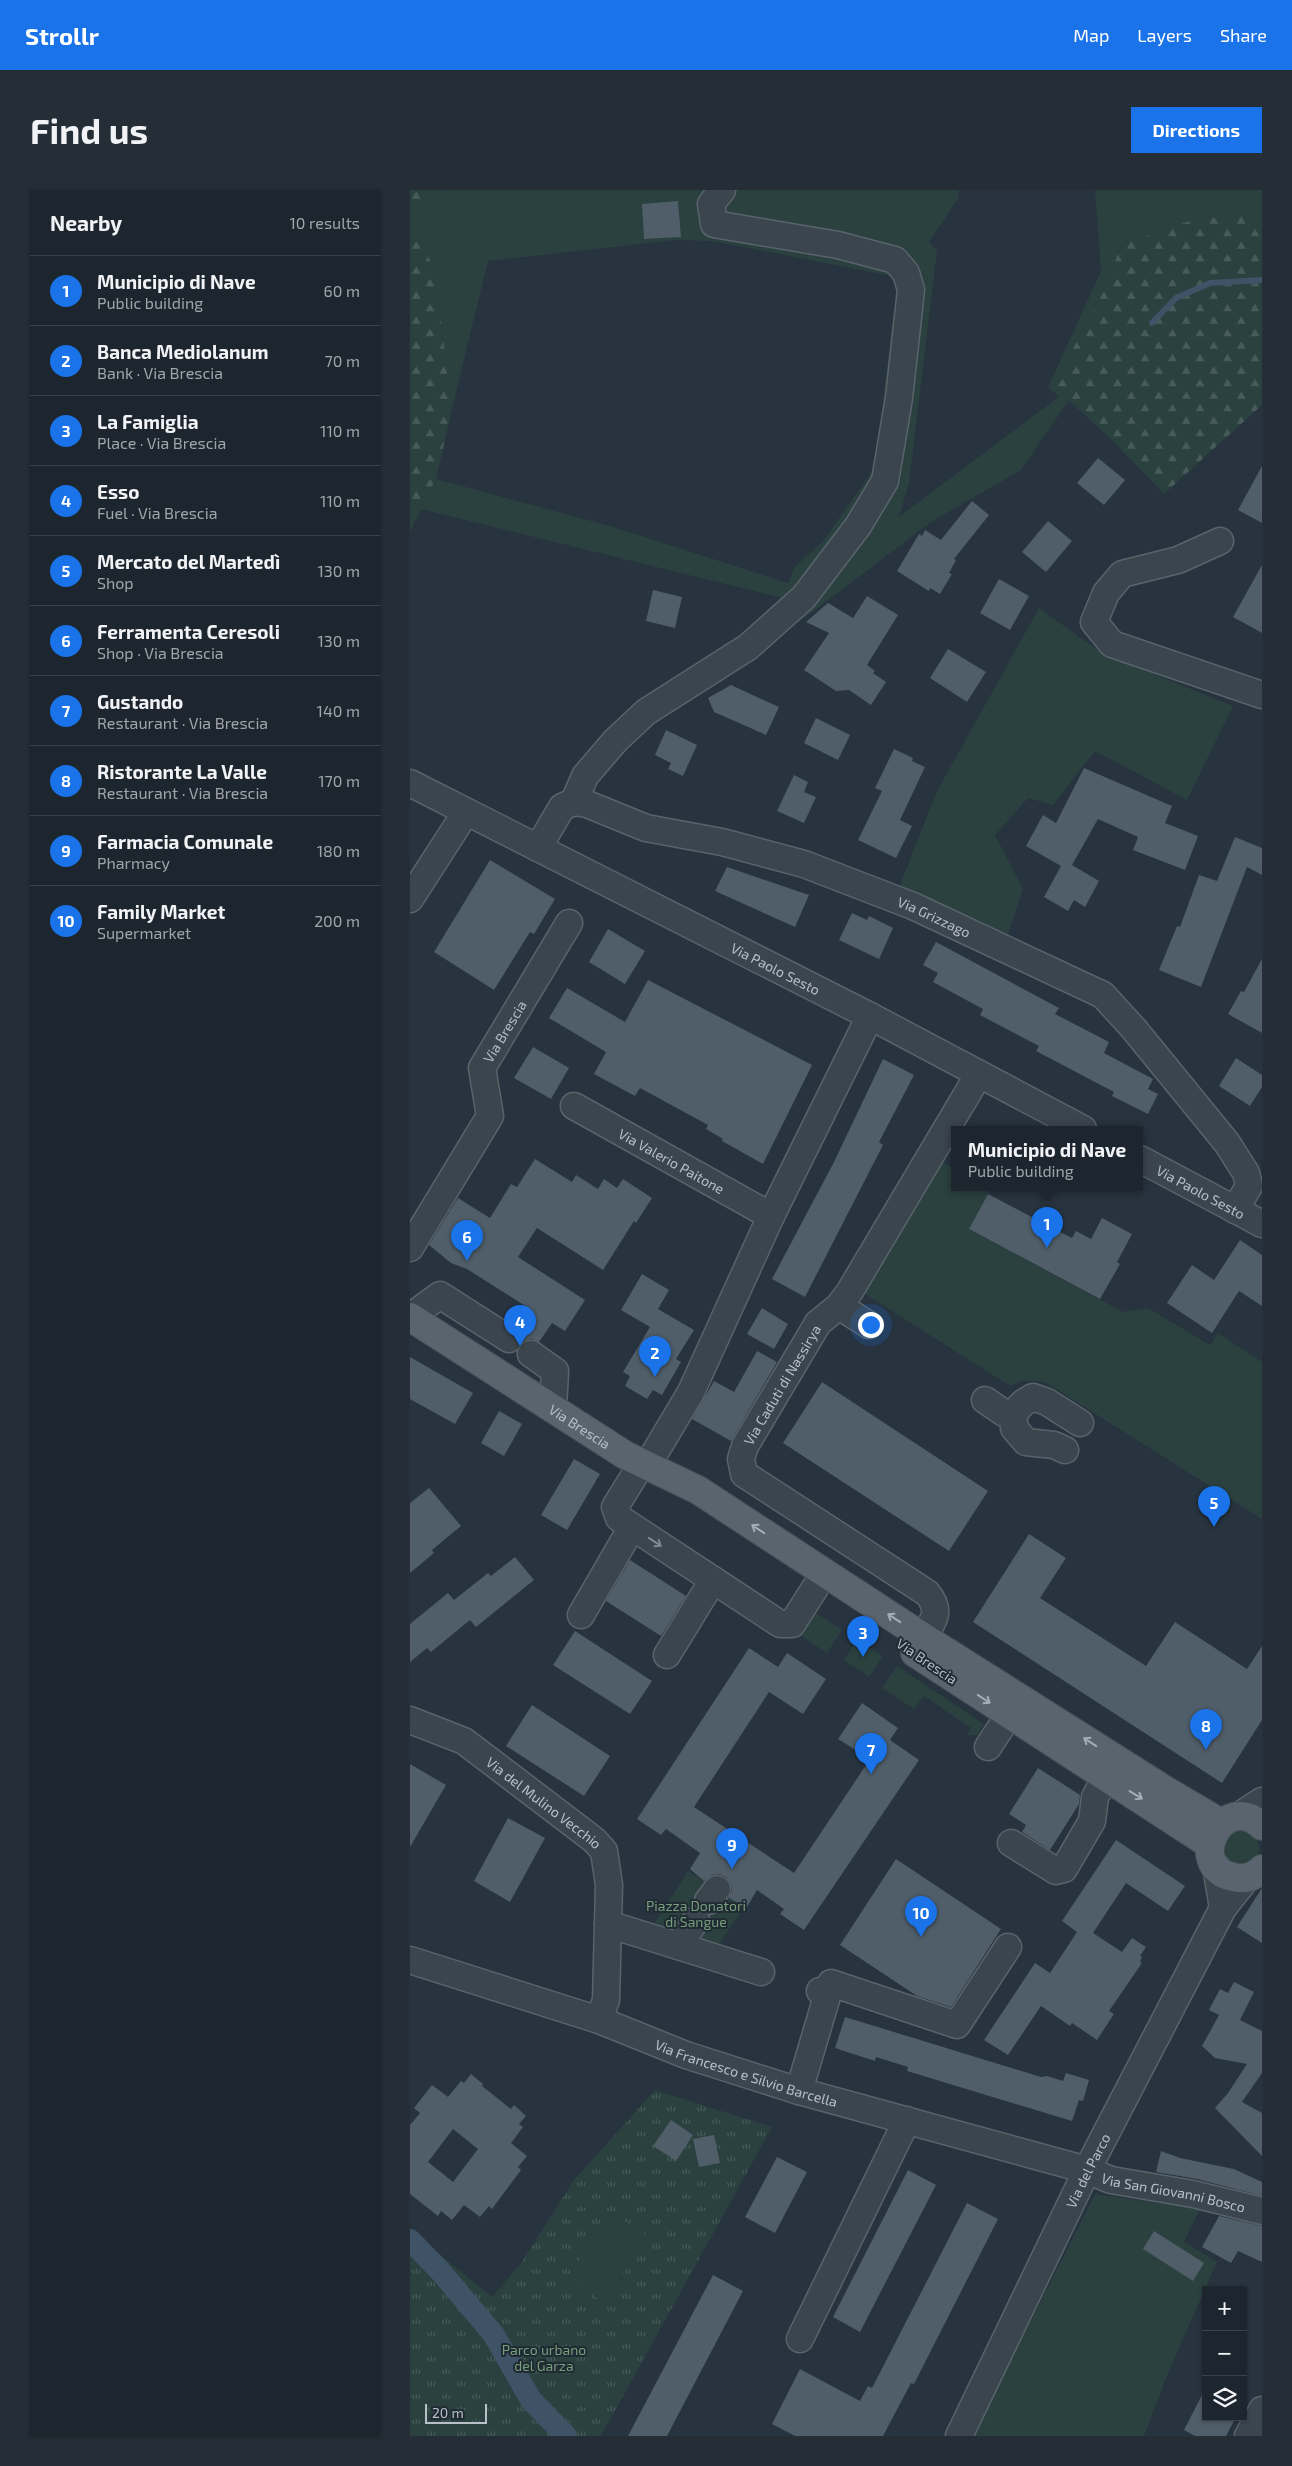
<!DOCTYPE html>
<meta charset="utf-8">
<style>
:root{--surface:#1d262e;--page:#252e36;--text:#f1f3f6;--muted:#a0a5aa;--line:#3b434a;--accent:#1a73e8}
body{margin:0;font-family:"Exo 2",sans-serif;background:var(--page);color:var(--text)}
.controls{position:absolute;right:15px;bottom:15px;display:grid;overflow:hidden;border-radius:0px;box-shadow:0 1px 4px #0004}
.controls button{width:45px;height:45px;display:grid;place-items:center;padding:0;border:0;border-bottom:1px solid var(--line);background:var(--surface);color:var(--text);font:25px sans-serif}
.scale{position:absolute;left:15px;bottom:12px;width:62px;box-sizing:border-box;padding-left:5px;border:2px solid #b7c0c9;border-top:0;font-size:14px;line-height:18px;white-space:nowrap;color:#b7c0c9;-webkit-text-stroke:4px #202a33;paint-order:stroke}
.you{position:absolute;left:460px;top:1134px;width:18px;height:18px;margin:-12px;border:4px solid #fff;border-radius:50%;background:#1a73e8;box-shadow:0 0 0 8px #1a73e833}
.badge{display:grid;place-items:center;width:32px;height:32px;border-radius:50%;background:var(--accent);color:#fff;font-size:16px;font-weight:700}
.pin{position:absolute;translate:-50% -41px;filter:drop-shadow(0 1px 2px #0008)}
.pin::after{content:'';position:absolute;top:26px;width:18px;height:15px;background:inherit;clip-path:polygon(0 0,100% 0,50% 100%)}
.popup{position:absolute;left:541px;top:936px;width:192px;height:65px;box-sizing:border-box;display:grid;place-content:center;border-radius:0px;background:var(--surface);filter:drop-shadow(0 1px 4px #0005);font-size:16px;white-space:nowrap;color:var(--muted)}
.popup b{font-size:19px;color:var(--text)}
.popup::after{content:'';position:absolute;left:50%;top:100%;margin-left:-10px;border:10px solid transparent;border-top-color:var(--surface)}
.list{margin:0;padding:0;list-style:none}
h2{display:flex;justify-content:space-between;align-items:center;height:65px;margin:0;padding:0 20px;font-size:21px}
h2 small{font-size:16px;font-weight:400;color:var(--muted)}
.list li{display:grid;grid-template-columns:32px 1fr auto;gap:15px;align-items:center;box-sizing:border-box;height:70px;padding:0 20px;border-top:1px solid var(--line)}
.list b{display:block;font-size:19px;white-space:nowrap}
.list p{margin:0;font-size:16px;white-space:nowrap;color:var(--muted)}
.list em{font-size:16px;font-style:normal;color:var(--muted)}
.icon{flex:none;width:28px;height:28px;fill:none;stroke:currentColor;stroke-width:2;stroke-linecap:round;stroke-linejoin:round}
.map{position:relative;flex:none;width:852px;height:2246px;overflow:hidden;border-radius:0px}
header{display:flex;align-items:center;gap:30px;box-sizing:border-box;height:70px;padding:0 25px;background:var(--accent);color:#fff}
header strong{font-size:24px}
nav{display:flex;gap:28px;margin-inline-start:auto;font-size:18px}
.intro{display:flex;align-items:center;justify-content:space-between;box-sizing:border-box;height:120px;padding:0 30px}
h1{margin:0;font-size:35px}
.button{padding:12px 22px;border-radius:0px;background:var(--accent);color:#fff;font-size:18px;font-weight:700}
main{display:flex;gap:30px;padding:0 30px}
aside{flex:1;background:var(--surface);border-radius:0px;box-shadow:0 1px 4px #0004}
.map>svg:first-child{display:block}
</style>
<header>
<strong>Strollr</strong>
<nav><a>Map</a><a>Layers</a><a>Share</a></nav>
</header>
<div class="intro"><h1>Find us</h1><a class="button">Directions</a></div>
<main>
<aside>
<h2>Nearby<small>10 results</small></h2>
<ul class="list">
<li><span class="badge">1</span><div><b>Municipio di Nave</b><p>Public building</p></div><em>60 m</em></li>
<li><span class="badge">2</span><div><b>Banca Mediolanum</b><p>Bank · Via Brescia</p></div><em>70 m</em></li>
<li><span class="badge">3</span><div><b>La Famiglia</b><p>Place · Via Brescia</p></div><em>110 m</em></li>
<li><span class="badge">4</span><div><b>Esso</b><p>Fuel · Via Brescia</p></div><em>110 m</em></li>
<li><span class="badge">5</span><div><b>Mercato del Martedì</b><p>Shop</p></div><em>130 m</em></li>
<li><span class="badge">6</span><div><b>Ferramenta Ceresoli</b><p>Shop · Via Brescia</p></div><em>130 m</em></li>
<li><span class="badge">7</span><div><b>Gustando</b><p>Restaurant · Via Brescia</p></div><em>140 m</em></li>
<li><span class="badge">8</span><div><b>Ristorante La Valle</b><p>Restaurant · Via Brescia</p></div><em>170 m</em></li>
<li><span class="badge">9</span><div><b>Farmacia Comunale</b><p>Pharmacy</p></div><em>180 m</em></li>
<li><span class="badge">10</span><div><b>Family Market</b><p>Supermarket</p></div><em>200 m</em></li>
</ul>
</aside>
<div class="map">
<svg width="852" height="2246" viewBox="0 0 852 2246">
<defs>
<pattern id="forest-firs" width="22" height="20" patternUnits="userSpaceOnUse" patternTransform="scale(1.25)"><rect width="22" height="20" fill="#2a4140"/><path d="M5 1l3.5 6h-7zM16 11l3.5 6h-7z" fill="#475b5a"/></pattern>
<pattern id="park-tufts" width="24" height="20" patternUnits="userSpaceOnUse" patternTransform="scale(1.25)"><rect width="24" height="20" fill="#2a4140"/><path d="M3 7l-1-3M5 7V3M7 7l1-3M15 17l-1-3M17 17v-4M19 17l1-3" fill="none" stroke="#475b5a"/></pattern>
</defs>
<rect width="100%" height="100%" fill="#27333e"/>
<path fill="#2a4140" d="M 37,0 L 549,0 L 548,9 L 519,52 L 527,61 L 499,293 L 489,327 L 649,207 L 638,197 L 691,81 L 685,0 L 852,0 L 852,31 L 840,24 L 712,54 L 692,104 L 643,196 L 659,210 L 611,280 L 521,332 L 389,432 L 383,424 L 443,363 L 490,293 L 511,84 L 499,65 L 478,57 L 291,27 L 290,40 L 484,77 L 491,86 L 470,287 L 376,409 L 11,319 L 0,342 L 0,308 L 11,319 L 26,289 L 200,336 L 378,393 L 384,378 L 414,350 L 465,277 L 487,96 L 482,86 L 302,51 L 266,50 L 78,71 L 42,219 L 24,77 L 0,34 L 0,15 Z
M 629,418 L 692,463 L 823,516 L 777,610 L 685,561 L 643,615 L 618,608 L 585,645 L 613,699 L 594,757 L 485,708 L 526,603 Z
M 532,972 L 544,979 L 544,997 L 577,997 L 578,1004 L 560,1040 L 713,1122 L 738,1118 L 800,1155 L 808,1143 L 852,1172 L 852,1329 L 638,1194 C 623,1189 614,1189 600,1196 L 452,1102 Z
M 400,1419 L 432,1440 L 417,1463 L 385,1442 Z
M 447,1450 L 473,1466 L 459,1487 L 434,1470 Z
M 487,1476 L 574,1534 L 567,1545 L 557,1545 L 561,1538 L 514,1506 L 504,1519 L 472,1498 Z
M 833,1637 C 846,1646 852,1651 848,1668 L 831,1679 L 813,1670 L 815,1645 Z
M 278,1681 L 334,1717 L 305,1760 L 240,1740 Z
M 685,2004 L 790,2019 L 774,2052 L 807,2072 L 758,2183 L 734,2246 L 563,2246 Z
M 201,2022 L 238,2046 L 194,2112 L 157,2088 Z"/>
<path fill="url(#forest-firs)" d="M 0,0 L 37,0 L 0,15 Z
M 840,24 L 852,31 L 852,215 L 754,304 L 702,250 L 643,196 L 692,104 L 712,54 L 782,30 Z
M 0,34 L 24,77 L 42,219 L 26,289 L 11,319 L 0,308 Z"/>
<path fill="url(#park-tufts)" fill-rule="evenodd" d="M 245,1900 L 362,1937 L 191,2246 L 0,2246 L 0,2040 L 82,2107 L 112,2072 L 164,1990 ZM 201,2022 L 238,2046 L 194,2112 L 157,2088 Z"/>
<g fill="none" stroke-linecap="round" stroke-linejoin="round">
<path stroke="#3e5366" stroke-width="6" d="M 742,133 L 766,108 L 800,93 L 852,90"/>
<path stroke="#3e5366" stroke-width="22" d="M 0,2050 L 31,2082 L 84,2145 L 121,2210 L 156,2246"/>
</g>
<path fill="#505e69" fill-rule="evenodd" d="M 268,11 L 271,47 L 234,49 L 232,14 Z
M 688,268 L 715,290 L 694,315 L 667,293 Z
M 852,276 L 852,333 L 828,320 Z
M 562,311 L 579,325 L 544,369 L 546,370 L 539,383 L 542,384 L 530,404 L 520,398 L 519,401 L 487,381 L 509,344 L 512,346 L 515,340 L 531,350 Z
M 638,331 L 662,351 L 636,382 L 612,362 Z
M 852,375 L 852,443 L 823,427 Z
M 589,389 L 619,406 L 600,440 L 570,423 Z
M 243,400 L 272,407 L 265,438 L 236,431 Z
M 457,406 L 488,425 L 457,475 L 465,481 L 463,483 L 476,492 L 461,515 L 439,500 L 426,501 L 394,480 L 419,443 L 396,432 L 418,413 L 443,428 Z
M 538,459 L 576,482 L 557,512 L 520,488 Z
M 321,495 L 369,517 L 356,545 L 304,522 L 298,508 Z
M 406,528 L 440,545 L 428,570 L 394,553 Z
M 256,540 L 287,555 L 273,586 L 258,579 L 261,573 L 245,565 Z
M 484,559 L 503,568 L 502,571 L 515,577 L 490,630 L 502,636 L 486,668 L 448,650 L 472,601 L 465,598 Z
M 674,578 L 762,616 L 755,633 L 788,646 L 775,680 L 723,660 L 728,647 L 688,629 L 662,675 L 689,691 L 675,717 L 664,710 L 658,721 L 634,707 L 651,676 L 616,656 L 633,625 L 646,633 Z
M 384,585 L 398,592 L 394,602 L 406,607 L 394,633 L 367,621 Z
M 825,647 L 852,658 L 852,685 L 837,677 L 791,797 L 749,780 L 767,736 L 770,737 L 789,685 L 807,691 Z
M 80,670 L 145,709 L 124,744 L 120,742 L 84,800 L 24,762 Z
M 317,677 L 399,705 L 385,737 L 305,701 Z
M 442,723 L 457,730 L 459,726 L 483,738 L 469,769 L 429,750 Z
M 198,739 L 235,761 L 215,794 L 179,772 Z
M 526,752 L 649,818 L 645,824 L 699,852 L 694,863 L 743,889 L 738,899 L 748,904 L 738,924 L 702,906 L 704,902 L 626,861 L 629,856 L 570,825 L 573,819 L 523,792 L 528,783 L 513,775 Z
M 852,769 L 852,843 L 818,824 L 831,801 L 834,802 Z
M 238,790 L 402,875 L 353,974 L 312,951 L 313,949 L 296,939 L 298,935 L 230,898 L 225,906 L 184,884 L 196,862 L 139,828 L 157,798 L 215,832 Z
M 123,857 L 159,878 L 141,909 L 104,888 Z
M 826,868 L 852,885 L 852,897 L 840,916 L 809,896 Z
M 473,869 L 504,885 L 469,952 L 473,955 L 395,1107 L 362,1089 L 424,972 Z
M 125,969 L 162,992 L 166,985 L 188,999 L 194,989 L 207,998 L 213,989 L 242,1008 L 226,1033 L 224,1031 L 193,1080 L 127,1038 L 108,1067 L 175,1110 L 155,1141 L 142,1133 L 129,1152 L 122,1149 L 114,1151 L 112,1143 L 108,1137 L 120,1119 L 57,1079 L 41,1073 L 19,1055 L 48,1008 L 80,1028 L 101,994 L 107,997 Z
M 578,1004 L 662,1048 L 666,1041 L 681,1049 L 692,1028 L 722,1044 L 707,1072 L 710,1074 L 690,1109 L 559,1039 Z
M 830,1050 L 852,1065 L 852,1116 L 829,1101 L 802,1143 L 757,1113 L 782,1075 L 804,1090 Z
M 232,1084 L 259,1100 L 248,1119 L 284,1140 L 266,1169 L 271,1172 L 252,1205 L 243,1200 L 237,1209 L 215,1196 L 220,1186 L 213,1182 L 240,1137 L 211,1120 Z
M 352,1118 L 378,1134 L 364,1159 L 337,1144 Z
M 347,1161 L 367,1172 L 321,1251 L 282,1229 L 304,1191 L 324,1202 Z
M 0,1167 L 63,1203 L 45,1234 L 0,1209 Z
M 412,1192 L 578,1301 L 539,1361 L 373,1253 Z
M 89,1221 L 112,1234 L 94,1266 L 71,1253 Z
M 164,1269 L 190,1284 L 157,1340 L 131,1325 Z
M 19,1298 L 51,1336 L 22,1360 L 24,1363 L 0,1383 L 0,1313 Z
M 619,1344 L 656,1368 L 630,1408 L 736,1476 L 765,1432 L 837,1479 L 852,1456 L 852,1530 L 812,1593 L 563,1432 Z
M 105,1367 L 124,1390 L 66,1437 L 60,1430 L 21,1462 L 17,1458 L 0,1472 L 0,1434 L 38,1403 L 44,1410 L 78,1383 L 81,1386 Z
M 220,1370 L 276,1406 L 251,1446 L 196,1411 Z
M 165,1441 L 242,1491 L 220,1524 L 143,1475 Z
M 339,1458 L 368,1477 L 377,1463 L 416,1489 L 393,1524 L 359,1502 L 284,1617 L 384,1683 L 460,1569 L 428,1549 L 452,1513 L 488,1538 L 480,1550 L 509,1570 L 394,1740 L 370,1724 L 374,1719 L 347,1700 L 337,1717 L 328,1713 L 319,1708 L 322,1701 L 321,1694 L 316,1687 L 309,1684 L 302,1685 L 294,1691 L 280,1679 L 290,1663 L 256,1639 L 251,1645 L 227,1629 Z
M 122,1515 L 200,1566 L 174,1606 L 96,1556 Z
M 0,1574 L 36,1595 L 0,1657 Z
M 628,1578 L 670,1605 L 669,1614 L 640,1660 L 612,1642 L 616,1635 L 599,1624 Z
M 98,1628 L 135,1648 L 100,1712 L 64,1691 Z
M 706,1650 L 775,1696 L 758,1721 L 716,1693 L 683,1743 L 712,1762 L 722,1748 L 736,1757 L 730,1766 L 732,1767 L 730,1772 L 732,1773 L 699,1821 L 704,1824 L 687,1850 L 662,1833 L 660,1836 L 631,1816 L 598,1865 L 574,1850 L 625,1773 L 640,1783 L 667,1742 L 652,1731 Z
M 486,1669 L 591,1739 L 541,1817 L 507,1806 L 430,1755 Z
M 852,1698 L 852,1753 L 827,1737 Z
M 824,1792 L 844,1802 L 830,1830 L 852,1841 L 852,1883 L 832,1912 L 852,1923 L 852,1966 L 805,1918 L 818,1903 L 837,1874 L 805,1868 L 792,1856 L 809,1825 L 799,1820 L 810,1799 L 818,1803 Z
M 435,1827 L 631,1887 L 637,1886 L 653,1891 L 656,1883 L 679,1890 L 673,1911 L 669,1910 L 662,1931 L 497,1881 L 498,1877 L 466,1867 L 465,1871 L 425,1858 Z
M 61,1884 L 73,1894 L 72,1896 L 101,1919 L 104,1915 L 116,1926 L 109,1934 L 113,1937 L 101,1953 L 117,1966 L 108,1977 L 111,1980 L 82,2019 L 79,2016 L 70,2027 L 54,2015 L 42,2030 L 31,2021 L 28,2026 L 0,2004 L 0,1935 L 10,1923 L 4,1918 L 22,1895 L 38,1907 L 51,1891 L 54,1893 ZM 43,1939 L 68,1959 L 43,1992 L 18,1972 Z
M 261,1930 L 283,1945 L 266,1971 L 243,1956 Z
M 304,1945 L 310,1973 L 289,1977 L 283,1949 Z
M 751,1961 L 770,1968 L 824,1979 L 852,1992 L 852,2006 L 787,1989 L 746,1982 Z
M 367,1967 L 397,1982 L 365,2043 L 335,2027 Z
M 498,1980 L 526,1995 L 450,2142 L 423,2127 Z
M 557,2013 L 588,2029 L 504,2194 L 501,2193 L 473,2246 L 385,2246 L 362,2234 L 390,2179 L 450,2211 L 458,2196 L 462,2198 Z
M 809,2026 L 852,2036 L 852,2072 L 828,2061 L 821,2073 L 792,2057 Z
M 744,2041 L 794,2073 L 783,2091 L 733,2059 Z
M 303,2085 L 333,2101 L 257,2246 L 218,2246 Z
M 796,2197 L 796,2227 L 826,2227 L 816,2246 L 785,2246 L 774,2240 Z"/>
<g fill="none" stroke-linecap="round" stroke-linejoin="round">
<defs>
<g id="minor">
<path d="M 810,351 L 768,370 L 712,384 L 696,403 L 684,432 L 702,454 L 852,505"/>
<path id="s1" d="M 0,593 L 460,826 L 673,939"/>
<path d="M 164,612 L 175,586 L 206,550 L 236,522 L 338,457 L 394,407 L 448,336 L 475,291 L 489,208 L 501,100 L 496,83 L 485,70 L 428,55 L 304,34 L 301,14 L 312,0"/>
<path id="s2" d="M 128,658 L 152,617 L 164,612 L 177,614 L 236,638 L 312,652 L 394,674 L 503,716 L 693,805 L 724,839 L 817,953 L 836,983 L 839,996 L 825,1020"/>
<path d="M 0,709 L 56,622"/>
<path id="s3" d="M 164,916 L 361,1026 L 460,826"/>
<path id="s4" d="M 730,969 L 852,1034"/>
<path id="s5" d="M 0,1058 L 80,926 L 72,878 L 159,733"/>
<path d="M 429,1116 L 459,1135"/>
<path d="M 0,1127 L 30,1105 L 99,1149"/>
<path d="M 121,1164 L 145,1181 L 143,1219"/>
<path d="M 575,1210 L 594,1223 L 604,1225"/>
<path d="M 655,1260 L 644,1255 L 616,1252 L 604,1238 L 604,1223 L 613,1213 L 623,1207 L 637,1212 L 670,1233"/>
<path d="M 237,1276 L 281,1202 L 361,1026"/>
<path d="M 229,1278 L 205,1317 L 209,1328 L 370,1434 L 382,1434 L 405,1398"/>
<path d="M 171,1425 L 222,1337"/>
<path id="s6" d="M 513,1447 C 524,1430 532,1421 517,1403 L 334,1284 L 331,1269 L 335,1256 L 408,1133 L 429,1116 L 440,1101 L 569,884"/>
<path d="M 257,1465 L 303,1390"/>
<path id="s7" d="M 0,1530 L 54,1551 L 184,1650 L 194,1661 L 199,1695 L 196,1810 L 189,1830"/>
<path d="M 578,1557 L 599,1525"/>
<path d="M 829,1626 L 852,1611"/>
<path d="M 601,1653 L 646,1681 L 654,1679 L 682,1631 L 685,1607 L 696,1587"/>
<path d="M 806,1676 L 813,1718 L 837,1688"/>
<path d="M 298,1711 L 307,1699"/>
<path d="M 198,1734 L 351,1782"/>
<path d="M 268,1756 L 286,1730"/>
<path id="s8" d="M 0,1770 L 189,1830 L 276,1865 L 389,1901 L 677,1980 L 701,1990 L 783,2004 L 852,2021"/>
<path d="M 418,1803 L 421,1793 L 547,1835 L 598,1757"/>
<path d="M 389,1901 L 418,1803 L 410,1801"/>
<path d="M 390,2149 L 497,1930"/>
<path id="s9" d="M 549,2246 L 677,1980 L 813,1718"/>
<path d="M 838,2246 L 852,2220"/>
</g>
<g id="major">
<path id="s10" d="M 0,1127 L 215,1265 L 288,1300 L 513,1447 L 755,1600 L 811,1633"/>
<path d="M 505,1463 L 799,1654"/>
<path d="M 852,1636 C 812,1599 774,1677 823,1687 C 834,1690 844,1687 852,1679"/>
</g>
</defs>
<use href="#minor" stroke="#59636c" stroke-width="29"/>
<use href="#major" stroke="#444e57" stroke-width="30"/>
<use href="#minor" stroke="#3b454e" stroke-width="26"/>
<use href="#major" stroke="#59646e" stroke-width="28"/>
</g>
<defs><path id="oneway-shaft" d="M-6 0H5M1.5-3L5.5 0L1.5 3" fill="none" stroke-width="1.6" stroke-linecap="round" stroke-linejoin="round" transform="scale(1.25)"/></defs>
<g stroke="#a4aeb7">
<use href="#oneway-shaft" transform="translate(348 1339) rotate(-147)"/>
<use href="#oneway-shaft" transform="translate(484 1428) rotate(-147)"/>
<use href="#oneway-shaft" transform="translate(574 1509) rotate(34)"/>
<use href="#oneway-shaft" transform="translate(680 1552) rotate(-147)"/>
<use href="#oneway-shaft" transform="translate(726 1605) rotate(31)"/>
</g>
<use stroke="#7f8992" href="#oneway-shaft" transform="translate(245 1352) rotate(33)"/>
<g text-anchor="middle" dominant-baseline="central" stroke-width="4" stroke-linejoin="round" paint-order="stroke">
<g font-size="14" fill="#b7c0c9" stroke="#202a33">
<text stroke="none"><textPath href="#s2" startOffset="440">Via Grizzago</textPath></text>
<text stroke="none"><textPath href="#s1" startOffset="410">Via Paolo Sesto</textPath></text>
<text stroke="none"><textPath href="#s5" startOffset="246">Via Brescia</textPath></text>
<text stroke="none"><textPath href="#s3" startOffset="112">Via Valerio Paitone</textPath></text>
<text stroke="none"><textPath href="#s4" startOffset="69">Via Paolo Sesto</textPath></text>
<text stroke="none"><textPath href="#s6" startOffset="368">Via Caduti di Nassirya</textPath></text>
<text stroke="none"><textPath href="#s10" startOffset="202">Via Brescia</textPath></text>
<text transform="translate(517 1471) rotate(34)">Via Brescia</text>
<text stroke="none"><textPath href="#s7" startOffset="159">Via del Mulino Vecchio</textPath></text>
<text stroke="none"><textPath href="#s8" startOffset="355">Via Francesco e Silvio Barcella</textPath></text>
<text stroke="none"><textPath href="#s9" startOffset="295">Via del Parco</textPath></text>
<text stroke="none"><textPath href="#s8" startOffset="799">Via San Giovanni Bosco</textPath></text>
</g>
<g font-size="14" fill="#779d7c" stroke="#202a33">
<text x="286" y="1715">Piazza Donatori<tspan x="286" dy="16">di Sangue</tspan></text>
<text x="134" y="2159">Parco urbano<tspan x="134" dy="16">del Garza</tspan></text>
</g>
</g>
</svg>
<div class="controls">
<button>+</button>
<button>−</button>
<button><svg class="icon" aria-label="layers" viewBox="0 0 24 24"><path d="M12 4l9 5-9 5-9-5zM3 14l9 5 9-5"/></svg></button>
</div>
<div class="scale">20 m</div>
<div class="you"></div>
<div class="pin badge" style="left:637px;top:1058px">1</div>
<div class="popup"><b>Municipio di Nave</b>Public building</div>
<div class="pin badge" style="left:245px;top:1187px">2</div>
<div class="pin badge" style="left:453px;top:1467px">3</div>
<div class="pin badge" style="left:110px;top:1156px">4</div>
<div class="pin badge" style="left:804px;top:1337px">5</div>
<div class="pin badge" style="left:57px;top:1071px">6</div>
<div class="pin badge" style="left:461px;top:1584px">7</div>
<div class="pin badge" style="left:796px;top:1560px">8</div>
<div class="pin badge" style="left:322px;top:1679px">9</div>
<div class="pin badge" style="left:511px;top:1747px">10</div>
</div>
</main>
